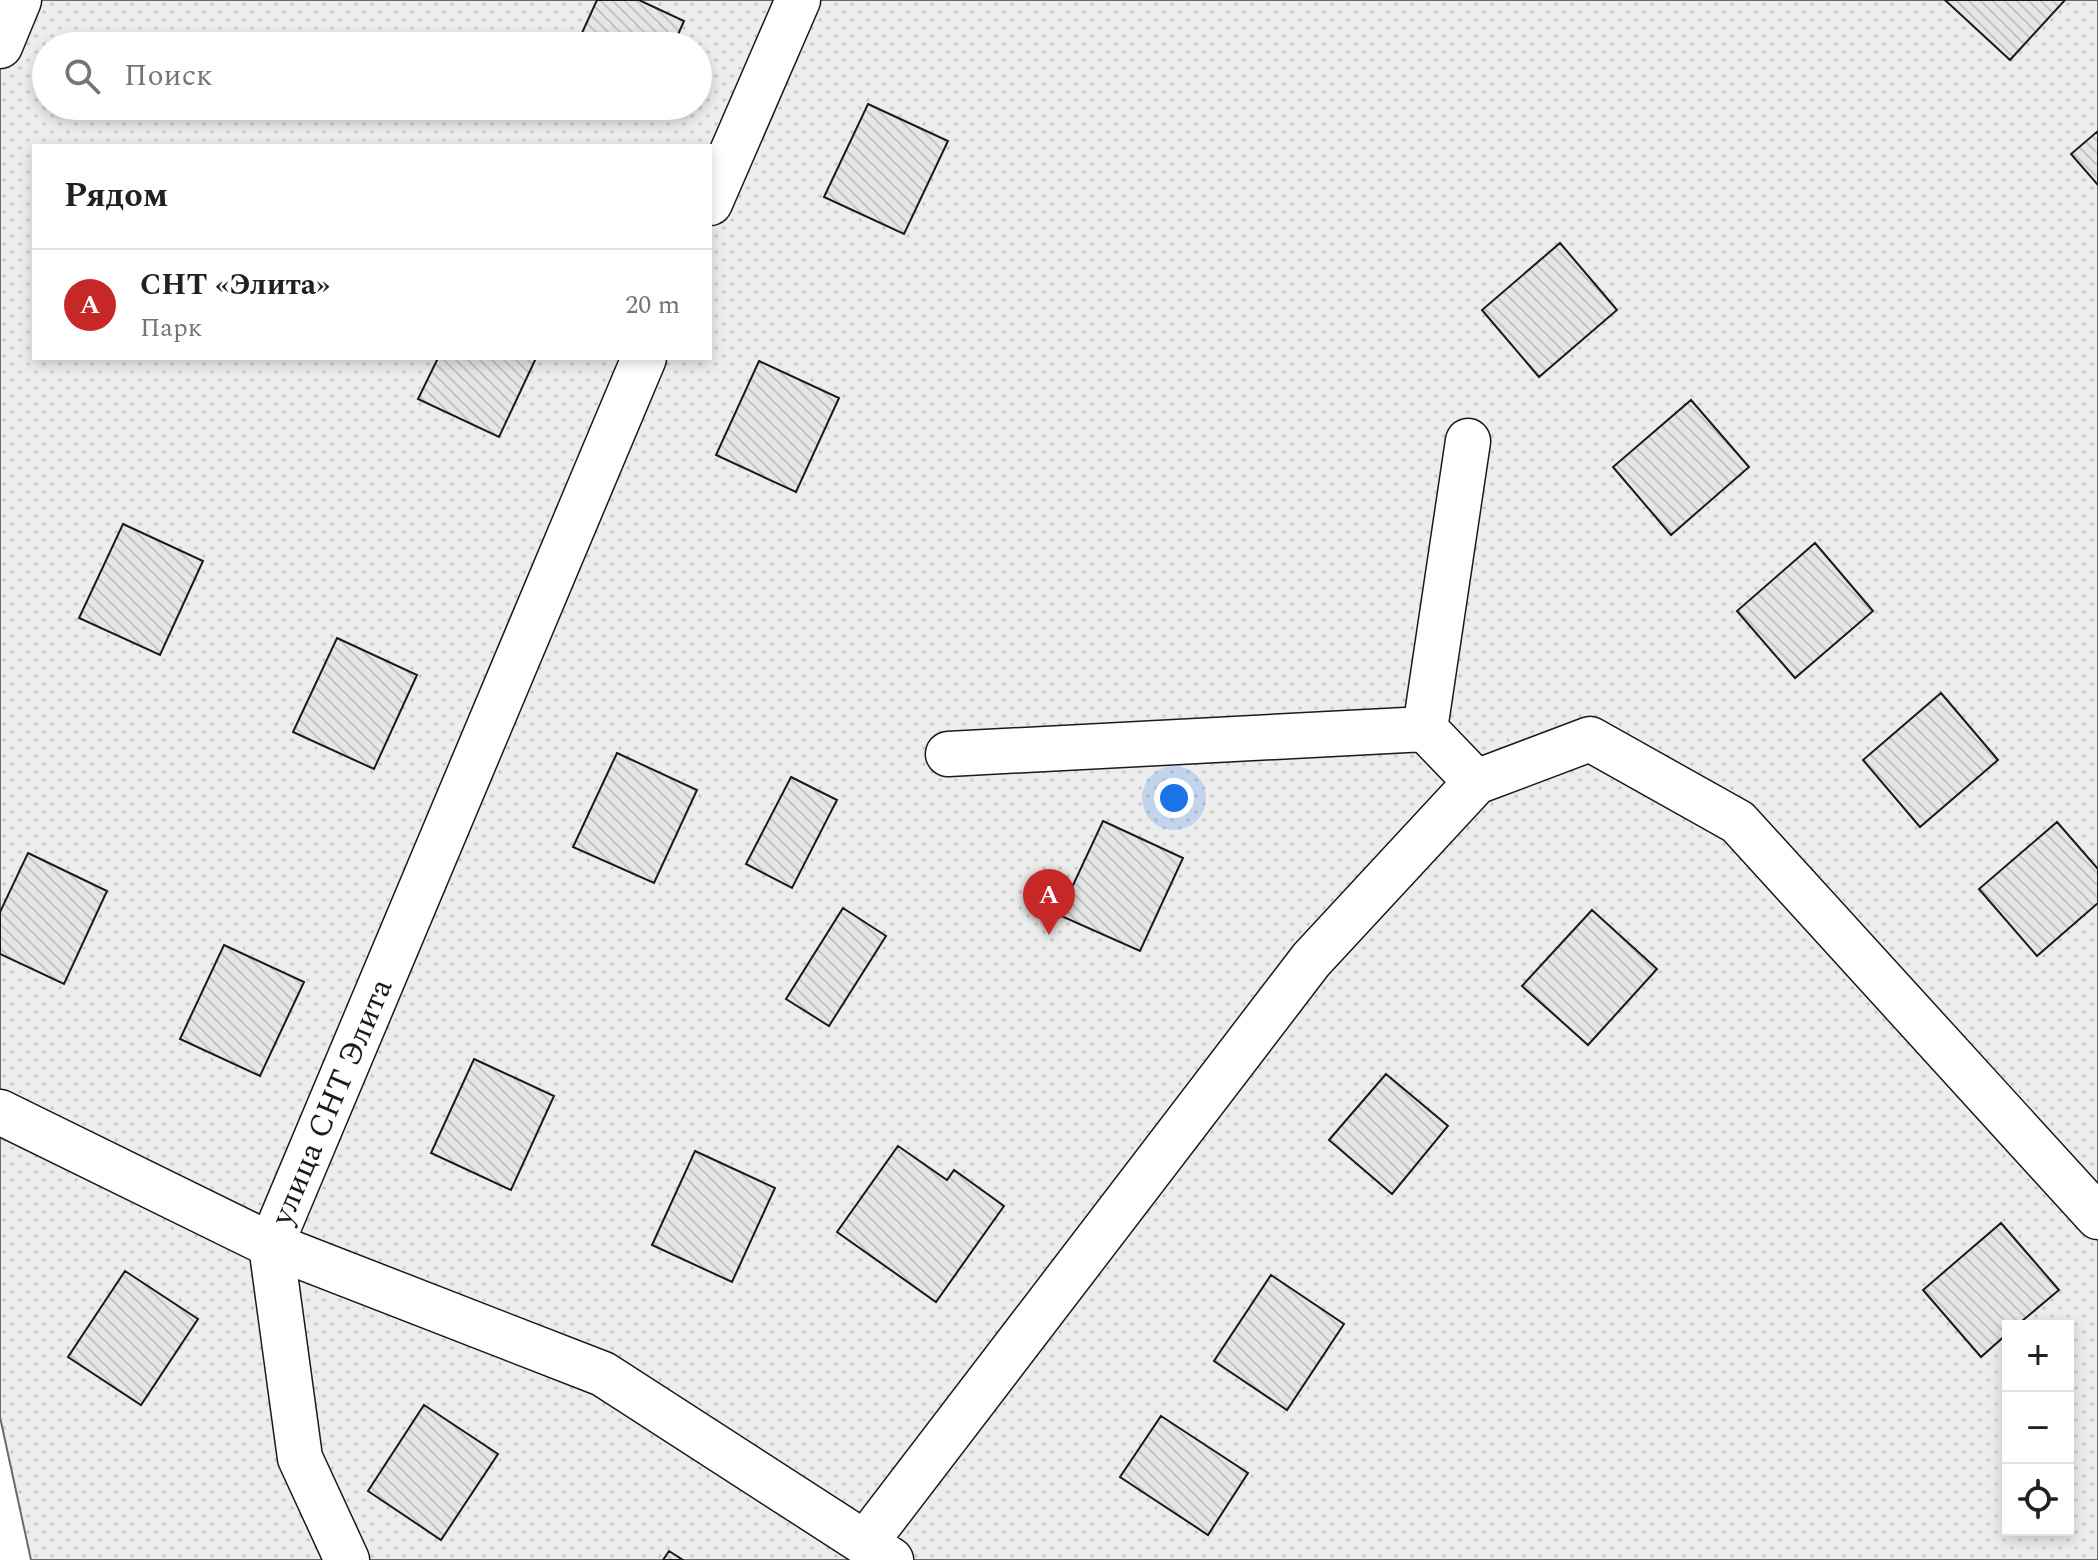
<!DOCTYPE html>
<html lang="ru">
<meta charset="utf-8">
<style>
:root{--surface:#fff;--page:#f6f6f6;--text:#202124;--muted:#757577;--line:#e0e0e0;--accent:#c62828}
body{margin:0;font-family:Spectral,serif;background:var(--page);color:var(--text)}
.controls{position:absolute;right:24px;bottom:24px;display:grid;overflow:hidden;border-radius:0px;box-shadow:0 4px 12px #0003}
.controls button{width:72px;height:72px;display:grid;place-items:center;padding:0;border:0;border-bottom:2px solid var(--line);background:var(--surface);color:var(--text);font:40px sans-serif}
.you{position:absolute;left:1174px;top:798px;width:28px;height:28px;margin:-20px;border:6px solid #fff;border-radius:50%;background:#1a73e8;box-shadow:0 0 0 12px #1a73e833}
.badge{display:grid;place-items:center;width:52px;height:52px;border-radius:50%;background:var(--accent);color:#fff;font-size:26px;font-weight:700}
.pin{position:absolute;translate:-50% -66px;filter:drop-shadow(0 2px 4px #0008)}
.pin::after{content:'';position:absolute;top:42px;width:28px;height:24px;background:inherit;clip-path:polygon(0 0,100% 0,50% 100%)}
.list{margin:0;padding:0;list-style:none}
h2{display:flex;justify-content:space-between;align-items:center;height:104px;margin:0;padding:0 32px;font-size:34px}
h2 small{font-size:26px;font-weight:400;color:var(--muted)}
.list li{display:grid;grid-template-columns:52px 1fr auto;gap:24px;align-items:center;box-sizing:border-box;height:112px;padding:0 32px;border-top:2px solid var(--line)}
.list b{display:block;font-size:30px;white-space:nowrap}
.list p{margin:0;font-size:26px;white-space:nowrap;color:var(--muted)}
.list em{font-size:26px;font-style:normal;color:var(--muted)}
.icon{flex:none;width:44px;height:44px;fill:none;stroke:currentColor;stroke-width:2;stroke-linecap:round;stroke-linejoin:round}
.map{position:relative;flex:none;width:2098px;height:1560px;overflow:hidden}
.search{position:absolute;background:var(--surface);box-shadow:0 4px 12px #0003;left:32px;top:32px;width:680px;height:88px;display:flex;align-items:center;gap:20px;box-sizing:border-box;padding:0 28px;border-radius:44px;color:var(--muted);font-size:30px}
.panel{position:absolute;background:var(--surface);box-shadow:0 4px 12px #0003;left:32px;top:144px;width:680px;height:216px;border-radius:0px}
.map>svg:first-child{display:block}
</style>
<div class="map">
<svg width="2098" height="1560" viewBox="0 0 2098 1560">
<defs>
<pattern id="garden-dots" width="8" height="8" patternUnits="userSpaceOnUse" patternTransform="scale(2)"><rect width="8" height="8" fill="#ededed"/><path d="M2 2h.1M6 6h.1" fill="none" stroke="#cbcbcb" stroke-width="1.8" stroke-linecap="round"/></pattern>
<pattern id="building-back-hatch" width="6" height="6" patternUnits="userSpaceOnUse" patternTransform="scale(2)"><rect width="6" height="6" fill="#e6e6e6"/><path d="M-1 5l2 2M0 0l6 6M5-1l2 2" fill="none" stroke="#c5c5c5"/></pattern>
</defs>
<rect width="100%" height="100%" fill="#fff"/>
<path fill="url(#garden-dots)" stroke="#6a6a6a" stroke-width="2" fill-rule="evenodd" d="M 0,0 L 2098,0 L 2098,1560 L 31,1560 L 0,1417 ZM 46,46 L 698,46 L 698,106 L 46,106 ZM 34,146 L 710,146 L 710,358 L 34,358 ZM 2008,1326 L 2068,1326 L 2068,1530 L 2008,1530 Z"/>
<path fill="url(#building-back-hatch)" stroke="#1a1a1a" stroke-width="2" d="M 597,0 L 639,0 L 684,21 L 673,46 L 576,46 Z
M 1945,0 L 2065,0 L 2010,60 Z
M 868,104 L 948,141 L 904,234 L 824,197 Z
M 622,106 L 645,106 L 641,115 Z
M 2098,131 L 2098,185 L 2071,154 Z
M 1560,243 L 1617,310 L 1539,377 L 1482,310 Z
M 438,358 L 536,358 L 499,437 L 418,399 Z
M 759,361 L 839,398 L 796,492 L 716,455 Z
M 1691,400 L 1749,467 L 1671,535 L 1613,467 Z
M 123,524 L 203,561 L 160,655 L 79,618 Z
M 1815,543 L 1873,611 L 1795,678 L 1737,611 Z
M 337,638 L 417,675 L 374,769 L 293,732 Z
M 1941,693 L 1998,760 L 1920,827 L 1863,760 Z
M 617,753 L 697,790 L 654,883 L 573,847 Z
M 791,777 L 837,800 L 792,888 L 746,864 Z
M 1103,821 L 1183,858 L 1140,951 L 1059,915 Z
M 2057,822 L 2098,869 L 2098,903 L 2037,956 L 1979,889 Z
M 28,853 L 107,891 L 64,984 L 0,954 L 0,912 Z
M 843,908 L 886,936 L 829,1026 L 786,999 Z
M 1592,910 L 1657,969 L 1588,1045 L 1522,986 Z
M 224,945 L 304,982 L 260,1076 L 180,1039 Z
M 474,1059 L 554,1096 L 511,1190 L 431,1153 Z
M 1386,1074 L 1448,1126 L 1392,1194 L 1329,1140 Z
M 898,1146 L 947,1180 L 954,1170 L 1004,1206 L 936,1302 L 837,1232 Z
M 695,1151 L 775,1188 L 732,1282 L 652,1245 Z
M 2001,1223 L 2059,1290 L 2016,1326 L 2008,1326 L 2008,1333 L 1981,1357 L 1923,1290 Z
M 125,1271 L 198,1319 L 141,1405 L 68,1357 Z
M 1271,1275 L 1344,1324 L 1287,1410 L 1214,1361 Z
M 424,1405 L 498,1454 L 441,1540 L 368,1491 Z
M 1161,1416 L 1248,1473 L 1208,1535 L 1120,1477 Z
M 669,1551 L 683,1560 L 663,1560 Z"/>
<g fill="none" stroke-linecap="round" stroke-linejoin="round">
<defs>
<path id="minor" d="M 0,46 L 19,0
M 710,203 L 798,0
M 644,358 L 271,1245 L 603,1374 L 891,1560
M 1425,729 L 1468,441
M 1476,782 L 1590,739 L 1738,822 L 2098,1217
M 0,1112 L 271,1245 L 300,1458 L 347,1560
M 865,1543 L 1311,960 L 1476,782 L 1425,729 L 948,754"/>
</defs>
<use href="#minor" stroke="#1a1a1a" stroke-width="47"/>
<use href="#minor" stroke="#fff" stroke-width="44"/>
</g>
<g text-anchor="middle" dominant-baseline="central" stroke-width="6" stroke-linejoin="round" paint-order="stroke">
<g font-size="32" fill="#1a1a1a" stroke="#fff">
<text transform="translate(332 1102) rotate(-67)">улица СНТ Элита</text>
</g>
</g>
</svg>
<div class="controls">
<button>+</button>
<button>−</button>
<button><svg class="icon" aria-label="locate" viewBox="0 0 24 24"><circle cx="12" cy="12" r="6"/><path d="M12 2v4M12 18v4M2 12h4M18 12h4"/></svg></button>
</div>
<div class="you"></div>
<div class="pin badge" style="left:1049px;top:935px">A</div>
<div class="search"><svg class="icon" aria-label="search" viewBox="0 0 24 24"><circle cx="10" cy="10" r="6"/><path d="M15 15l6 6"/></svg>Поиск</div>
<section class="panel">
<h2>Рядом<small></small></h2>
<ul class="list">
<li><span class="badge">A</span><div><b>СНТ «Элита»</b><p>Парк</p></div><em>20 m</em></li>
</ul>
</section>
</div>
